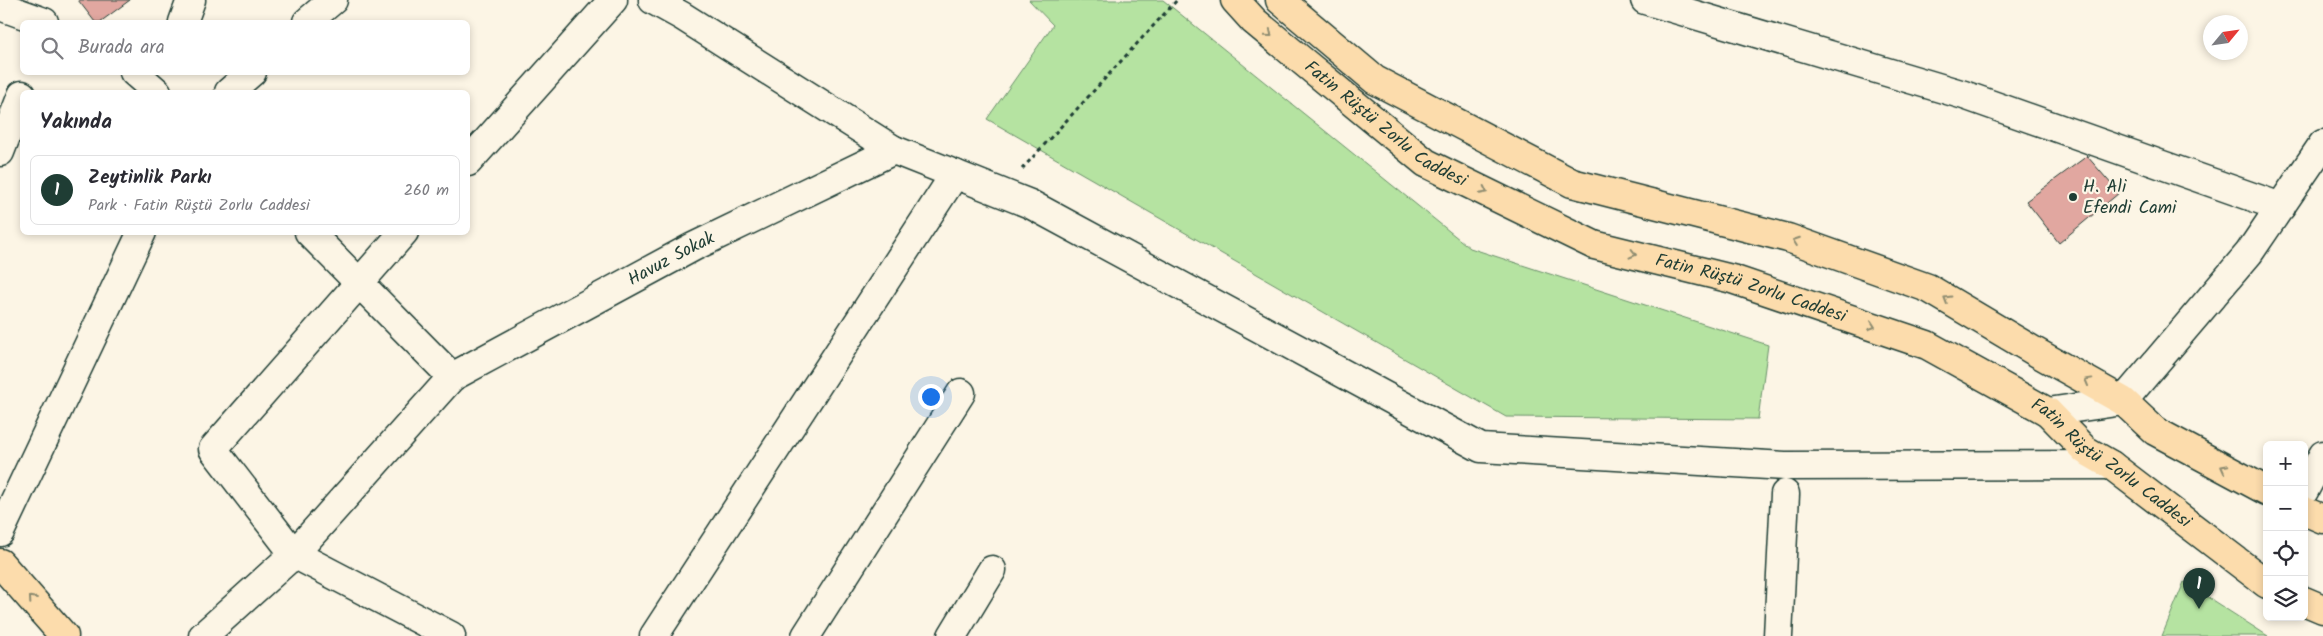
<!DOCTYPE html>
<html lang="tr">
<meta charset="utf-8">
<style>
:root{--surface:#fff;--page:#f7f7f7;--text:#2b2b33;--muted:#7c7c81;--line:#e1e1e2;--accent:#1f3d34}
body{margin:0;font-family:Kalam,sans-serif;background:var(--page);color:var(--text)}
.controls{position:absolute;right:15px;bottom:15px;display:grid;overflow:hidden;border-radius:8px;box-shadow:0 2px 8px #0003}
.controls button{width:45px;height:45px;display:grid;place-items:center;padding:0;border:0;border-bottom:1px solid var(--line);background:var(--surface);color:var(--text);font:25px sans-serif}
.compass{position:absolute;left:2203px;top:15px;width:45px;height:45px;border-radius:50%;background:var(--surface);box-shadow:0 2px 8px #0003;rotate:61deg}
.you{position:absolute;left:930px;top:396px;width:18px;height:18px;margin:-12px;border:4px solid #fff;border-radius:50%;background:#1a73e8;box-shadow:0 0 0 8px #1a73e833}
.badge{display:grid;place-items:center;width:32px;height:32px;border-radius:50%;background:var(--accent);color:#fff;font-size:16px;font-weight:700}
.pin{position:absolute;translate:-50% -41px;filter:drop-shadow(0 1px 2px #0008)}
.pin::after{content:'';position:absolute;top:26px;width:18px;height:15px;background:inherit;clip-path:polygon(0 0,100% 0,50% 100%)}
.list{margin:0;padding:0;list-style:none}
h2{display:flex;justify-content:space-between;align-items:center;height:65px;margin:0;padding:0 20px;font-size:21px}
h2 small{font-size:16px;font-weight:400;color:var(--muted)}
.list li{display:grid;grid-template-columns:32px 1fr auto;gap:15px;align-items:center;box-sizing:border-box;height:70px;margin:0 10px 10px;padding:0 10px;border:1px solid var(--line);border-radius:8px}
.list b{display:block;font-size:19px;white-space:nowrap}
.list p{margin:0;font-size:16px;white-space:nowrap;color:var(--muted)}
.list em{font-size:16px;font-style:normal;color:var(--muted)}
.icon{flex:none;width:28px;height:28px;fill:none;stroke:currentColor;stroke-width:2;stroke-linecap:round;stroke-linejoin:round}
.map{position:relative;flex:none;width:2323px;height:636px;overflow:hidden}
.search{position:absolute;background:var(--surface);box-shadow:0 2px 8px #0003;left:20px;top:20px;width:450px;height:55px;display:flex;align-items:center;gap:12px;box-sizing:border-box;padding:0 18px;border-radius:8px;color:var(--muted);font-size:19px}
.panel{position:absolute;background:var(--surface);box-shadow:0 2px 8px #0003;left:20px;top:90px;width:450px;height:145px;border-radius:8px}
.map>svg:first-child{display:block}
</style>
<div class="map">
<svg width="2323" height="636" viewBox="0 0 2323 636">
<rect width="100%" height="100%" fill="#fcf5e5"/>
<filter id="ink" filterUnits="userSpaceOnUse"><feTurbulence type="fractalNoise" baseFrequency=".02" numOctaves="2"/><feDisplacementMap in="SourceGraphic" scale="10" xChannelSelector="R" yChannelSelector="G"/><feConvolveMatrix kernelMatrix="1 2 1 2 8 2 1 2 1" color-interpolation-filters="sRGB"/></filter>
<g filter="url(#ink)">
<path fill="#b5e3a1" stroke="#6a906a" d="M 1029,0 L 1163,0 L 1470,248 L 1768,345 L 1758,419 L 1506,417 L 987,119 L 1053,25 Z
M 2184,582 L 2268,636 L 2162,636 Z"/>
<path fill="#e1a7a0" stroke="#1f3d34" d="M 78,0 L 130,0 L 100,22 L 95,22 Z
M 2087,156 L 2119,193 L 2059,243 L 2026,201 Z"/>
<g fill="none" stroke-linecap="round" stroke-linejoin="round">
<defs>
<g id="minor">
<path d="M 653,0 L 682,16 L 894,150 L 1030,204 L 1481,448 L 1785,466 L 2111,465"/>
<path d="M 1645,0 L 1964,95 L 2281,207"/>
<path d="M 0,6 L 44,22"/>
<path d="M 183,22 L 191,0"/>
<path d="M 307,22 L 333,0"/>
<path d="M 134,72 L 157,92"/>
<path d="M 229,92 L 252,72"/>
<path d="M 0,152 L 22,95"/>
<path d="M 468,162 L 613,0"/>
<path d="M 309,232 L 452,377"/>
<path id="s1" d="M 404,232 L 213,449 L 294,554 L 452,377 L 693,247 L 894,150"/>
<path d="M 2048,412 L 2123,401 L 2249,253 L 2323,144"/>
<path d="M 2304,491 L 2323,455"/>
<path d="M 0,532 L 142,232"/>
<path d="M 203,636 L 294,554 L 451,636"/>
<path d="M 654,636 L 955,174"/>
<path d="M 806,636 L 961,393"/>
<path d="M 952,636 L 992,570"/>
<path d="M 1778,636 L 1785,494"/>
</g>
<g id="primary">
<path id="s2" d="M 1235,0 L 1254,21 L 1426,163 L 1594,245 L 1732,279 L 1927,345 L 2048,412 L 2085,450 L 2111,465 L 2267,584"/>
<path d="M 1280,0 L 1375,80 L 1572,183 L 1788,238 L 1928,288 L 2034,351 L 2123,401 L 2155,431 L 2267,491"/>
<path d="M 2304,511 L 2323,519"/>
<path d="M 0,563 L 64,636"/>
<path d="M 2304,601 L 2323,609"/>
</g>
</defs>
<use href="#minor" stroke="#1f3d34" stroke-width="31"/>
<use href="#primary" stroke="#1f3d34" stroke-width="31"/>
<path stroke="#1f3d34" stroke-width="3" stroke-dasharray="4 4" stroke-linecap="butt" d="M 1022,169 L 1177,0"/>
<use href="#minor" stroke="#fcf5e5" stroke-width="28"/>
<use href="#primary" stroke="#fcdcac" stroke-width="28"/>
</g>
<defs><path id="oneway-chevron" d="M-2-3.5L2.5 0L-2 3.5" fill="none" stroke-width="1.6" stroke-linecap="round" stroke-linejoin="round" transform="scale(1.25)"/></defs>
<g stroke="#8e8c70">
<use href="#oneway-chevron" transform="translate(1269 34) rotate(39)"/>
<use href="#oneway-chevron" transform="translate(1484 191) rotate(26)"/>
<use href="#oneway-chevron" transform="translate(1796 241) rotate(-160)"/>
<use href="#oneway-chevron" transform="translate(1633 254) rotate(14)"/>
<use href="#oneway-chevron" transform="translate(1947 299) rotate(-149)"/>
<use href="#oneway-chevron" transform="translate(1872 326) rotate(19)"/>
<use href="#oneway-chevron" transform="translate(2088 381) rotate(-151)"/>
<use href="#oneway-chevron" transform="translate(2224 468) rotate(-152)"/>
<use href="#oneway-chevron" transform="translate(32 599) rotate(-131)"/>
</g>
</g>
<circle fill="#1f3d34" stroke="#fcf5e5" stroke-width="2" cx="2073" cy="197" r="5"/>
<g text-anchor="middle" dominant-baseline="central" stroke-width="4.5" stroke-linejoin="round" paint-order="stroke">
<g font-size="18" fill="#1f3d34" stroke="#fcf5e5">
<text stroke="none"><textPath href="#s2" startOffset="196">Fatin Rüştü Zorlu Caddesi</textPath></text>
<text stroke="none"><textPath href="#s1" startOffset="908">Havuz Sokak</textPath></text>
<text stroke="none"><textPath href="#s2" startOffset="601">Fatin Rüştü Zorlu Caddesi</textPath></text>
<text stroke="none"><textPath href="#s2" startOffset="1006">Fatin Rüştü Zorlu Caddesi</textPath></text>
</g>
<g font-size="18" fill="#1f3d34" stroke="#fcf5e5" text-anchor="start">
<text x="2083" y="187">H. Ali<tspan x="2083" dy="21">Efendi Cami</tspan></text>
</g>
</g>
</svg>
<div class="controls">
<button>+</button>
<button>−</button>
<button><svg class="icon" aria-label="locate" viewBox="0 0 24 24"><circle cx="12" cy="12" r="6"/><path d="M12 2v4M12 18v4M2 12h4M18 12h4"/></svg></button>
<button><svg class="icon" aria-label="layers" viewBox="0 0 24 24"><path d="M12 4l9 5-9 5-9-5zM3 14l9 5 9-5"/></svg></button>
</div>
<svg class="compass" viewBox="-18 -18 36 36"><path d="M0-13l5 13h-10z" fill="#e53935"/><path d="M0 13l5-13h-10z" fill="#7c7c81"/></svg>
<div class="you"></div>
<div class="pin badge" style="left:2199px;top:609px">1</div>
<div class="search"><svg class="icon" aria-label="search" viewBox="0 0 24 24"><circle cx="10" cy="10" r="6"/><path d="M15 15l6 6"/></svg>Burada ara</div>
<section class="panel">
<h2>Yakında<small></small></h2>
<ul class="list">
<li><span class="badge">1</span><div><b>Zeytinlik Parkı</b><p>Park · Fatin Rüştü Zorlu Caddesi</p></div><em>260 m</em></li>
</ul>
</section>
</div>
